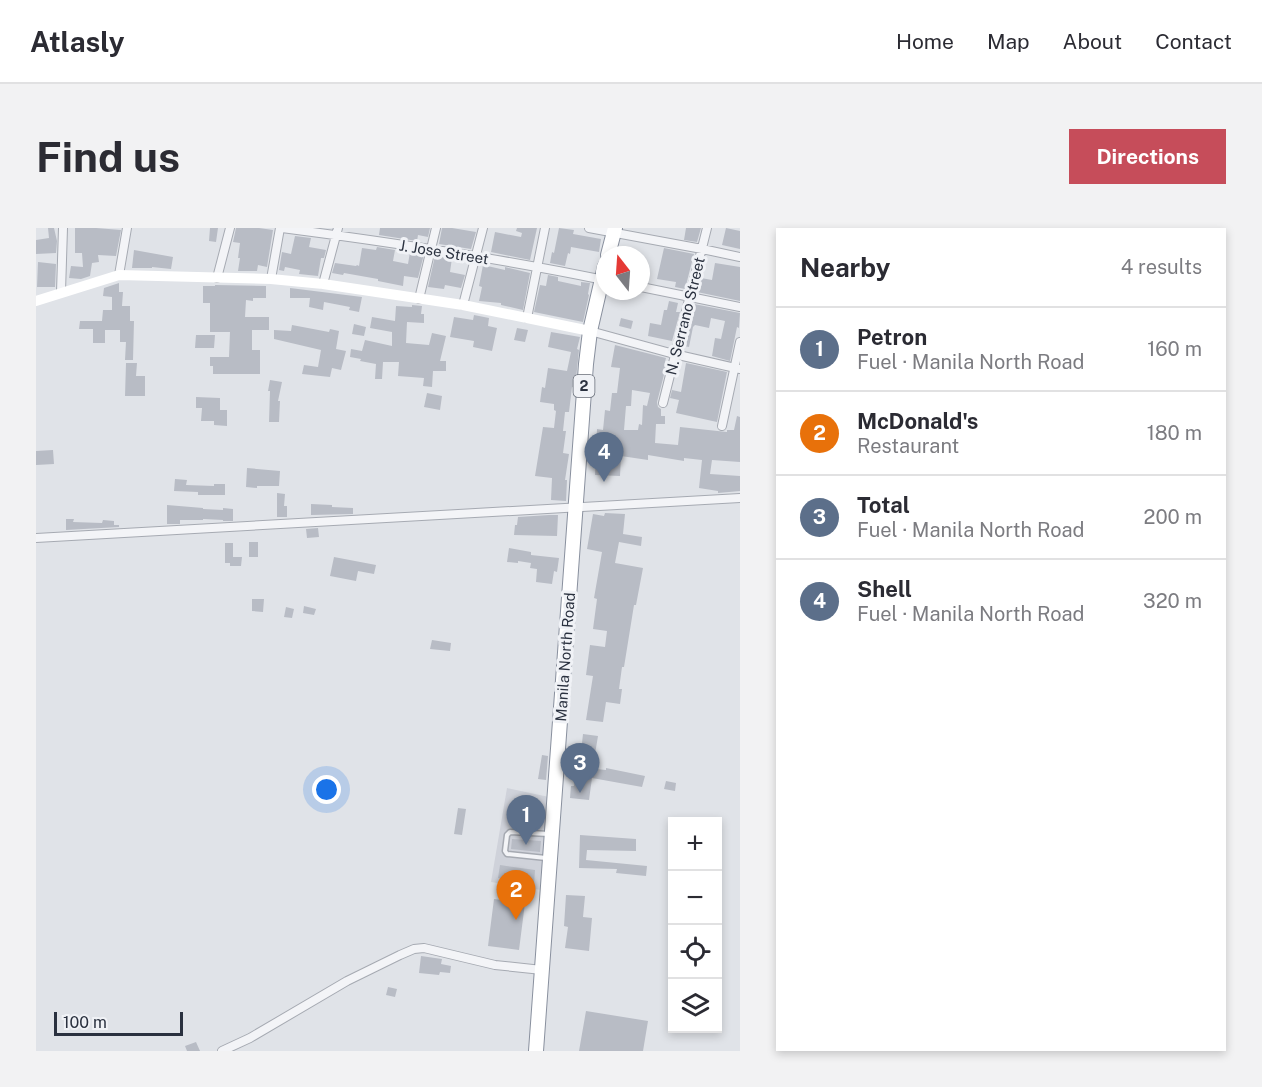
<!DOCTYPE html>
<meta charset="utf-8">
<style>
:root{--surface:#fff;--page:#f2f2f3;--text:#2b2b33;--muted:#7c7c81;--line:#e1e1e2;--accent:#c64d5a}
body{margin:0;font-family:"Public Sans",sans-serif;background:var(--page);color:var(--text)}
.controls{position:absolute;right:18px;bottom:18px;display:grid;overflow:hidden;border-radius:0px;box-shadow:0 3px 9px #0003}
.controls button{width:54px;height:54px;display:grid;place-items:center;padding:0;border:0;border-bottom:2px solid var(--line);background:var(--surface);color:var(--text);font:30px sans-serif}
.compass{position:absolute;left:560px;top:18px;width:54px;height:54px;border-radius:50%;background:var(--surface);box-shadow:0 3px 9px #0003;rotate:343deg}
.scale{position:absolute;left:18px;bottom:15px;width:129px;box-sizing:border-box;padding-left:6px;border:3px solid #2a313f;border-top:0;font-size:16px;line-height:21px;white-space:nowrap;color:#2a313f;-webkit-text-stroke:4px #f0f2f6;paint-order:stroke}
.you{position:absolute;left:291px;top:562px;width:21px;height:21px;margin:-15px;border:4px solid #fff;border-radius:50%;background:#1a73e8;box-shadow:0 0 0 9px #1a73e833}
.badge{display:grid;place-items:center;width:39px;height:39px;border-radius:50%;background:var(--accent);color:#fff;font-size:20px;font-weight:700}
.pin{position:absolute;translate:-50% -50px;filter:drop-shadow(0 2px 3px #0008)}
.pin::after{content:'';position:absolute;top:32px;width:21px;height:18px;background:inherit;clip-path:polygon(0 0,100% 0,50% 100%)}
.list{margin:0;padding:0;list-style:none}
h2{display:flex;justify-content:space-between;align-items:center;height:78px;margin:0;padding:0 24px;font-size:26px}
h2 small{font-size:20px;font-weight:400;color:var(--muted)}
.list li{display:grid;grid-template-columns:39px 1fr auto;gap:18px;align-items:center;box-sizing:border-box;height:84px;padding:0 24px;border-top:2px solid var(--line)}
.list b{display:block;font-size:22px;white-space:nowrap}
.list p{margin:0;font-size:20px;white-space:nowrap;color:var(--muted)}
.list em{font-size:20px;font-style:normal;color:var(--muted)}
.icon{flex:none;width:33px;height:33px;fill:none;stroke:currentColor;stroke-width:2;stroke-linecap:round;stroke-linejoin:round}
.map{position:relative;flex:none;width:704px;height:823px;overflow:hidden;border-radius:0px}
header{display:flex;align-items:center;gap:36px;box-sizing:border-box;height:84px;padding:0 30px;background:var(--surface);border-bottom:2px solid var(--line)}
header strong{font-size:28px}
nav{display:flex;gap:33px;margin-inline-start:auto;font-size:21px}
.intro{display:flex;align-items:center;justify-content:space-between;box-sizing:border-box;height:144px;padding:0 36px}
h1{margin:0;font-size:42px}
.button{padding:15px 27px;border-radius:0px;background:var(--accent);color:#fff;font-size:21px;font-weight:700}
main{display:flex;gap:36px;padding:0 36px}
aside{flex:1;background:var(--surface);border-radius:0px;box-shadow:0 3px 9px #0003}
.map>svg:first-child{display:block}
</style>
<header>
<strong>Atlasly</strong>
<nav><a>Home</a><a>Map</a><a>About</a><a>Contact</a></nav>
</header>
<div class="intro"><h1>Find us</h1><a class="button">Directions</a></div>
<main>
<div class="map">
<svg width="704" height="823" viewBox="0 0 704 823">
<rect width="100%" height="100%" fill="#e0e3e8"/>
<path fill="#cfd2da" d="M 471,560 L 513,569 L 505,662 L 455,654 Z"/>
<path fill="#b8bcc5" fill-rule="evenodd" d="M 12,0 L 18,0 L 21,13 L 20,25 L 0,26 L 0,12 L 13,10 Z
M 39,0 L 60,0 L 85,2 L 80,28 L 62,27 L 63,34 L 56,35 L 54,48 L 45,51 L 33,50 L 35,38 L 47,39 L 46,25 L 39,25 Z
M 174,0 L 182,0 L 180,14 L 173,13 Z
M 200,0 L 223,0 L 237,2 L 231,39 L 222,37 L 221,43 L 202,43 L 204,30 L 202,30 L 204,15 L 197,14 Z
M 344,0 L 394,0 L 392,9 L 382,7 L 381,13 L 343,7 Z
M 406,0 L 416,0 L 440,4 L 435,21 L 403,16 Z
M 481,0 L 501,0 L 494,32 L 455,24 L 459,4 L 485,9 L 486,5 L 480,3 Z
M 523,0 L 538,2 L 537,6 L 565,11 L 563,24 L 535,19 L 534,26 L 532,25 L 529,38 L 514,35 L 516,24 L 518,25 Z
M 650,0 L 665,0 L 661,14 L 648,12 Z
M 690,0 L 704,3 L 704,21 L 686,17 Z
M 259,8 L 275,10 L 273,19 L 290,22 L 288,30 L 285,30 L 282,48 L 263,46 L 264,42 L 249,39 L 248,43 L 243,42 L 246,24 L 255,26 Z
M 341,19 L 359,22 L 357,33 L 372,36 L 374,24 L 388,26 L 382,50 L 368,48 L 367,58 L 342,53 L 342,51 L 308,45 L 307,47 L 296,45 L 299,35 L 320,38 L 321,37 L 323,38 L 326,20 L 340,22 Z
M 628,20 L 658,26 L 649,61 L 639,59 L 640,54 L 621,51 Z
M 98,22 L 137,29 L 135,41 L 116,39 L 116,40 L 96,40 Z
M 399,28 L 416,30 L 414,44 L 429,47 L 425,60 L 409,57 L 408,61 L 392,59 Z
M 2,34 L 20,36 L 19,59 L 1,59 Z
M 679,35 L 704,39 L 704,73 L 661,64 L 665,50 L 676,52 Z
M 447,37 L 469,42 L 469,39 L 494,45 L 487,82 L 465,77 L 465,75 L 443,73 L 446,59 L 443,58 Z
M 512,47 L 522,49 L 522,53 L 545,58 L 545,54 L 554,55 L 552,66 L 553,67 L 547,94 L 498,84 L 504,57 L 510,58 Z
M 83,55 L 83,64 L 87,64 L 86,78 L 94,78 L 94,93 L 98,93 L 97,132 L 89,132 L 90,114 L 84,114 L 84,102 L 69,102 L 69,115 L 57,115 L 57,101 L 43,101 L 44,93 L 66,93 L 67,82 L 76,82 L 76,69 L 67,68 L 68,60 Z
M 179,57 L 230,58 L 230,70 L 217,70 L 217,73 L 210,72 L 209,89 L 233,89 L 233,102 L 216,102 L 216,122 L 224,122 L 224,146 L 177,146 L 177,138 L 174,138 L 174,129 L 193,129 L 194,104 L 174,104 L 174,75 L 167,75 L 167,58 L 179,58 Z
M 254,60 L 326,69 L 323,84 L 313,82 L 314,79 L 288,74 L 287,82 L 273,79 L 274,70 L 254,70 Z
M 633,73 L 642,75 L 640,84 L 644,84 L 636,113 L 612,108 L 614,95 L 625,97 L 628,82 L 631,82 Z
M 658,76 L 704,85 L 703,100 L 701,99 L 694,133 L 676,128 L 679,110 L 685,111 L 689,93 L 675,90 L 673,100 L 659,97 L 657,99 L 653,119 L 648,118 Z
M 376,77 L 386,78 L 385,86 L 388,86 L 388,95 L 371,94 L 370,115 L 393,117 L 396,105 L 410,108 L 404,133 L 410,133 L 410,143 L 397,143 L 396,159 L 387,158 L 388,150 L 362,148 L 363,134 L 347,134 L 346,151 L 339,151 L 340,136 L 324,133 L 325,131 L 314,129 L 315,121 L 326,123 L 329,112 L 356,118 L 356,104 L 334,100 L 336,89 L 359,93 L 360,78 L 376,79 Z
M 438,87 L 453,90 L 452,98 L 461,100 L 456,123 L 437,119 L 438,113 L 414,109 L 418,89 L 437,92 Z
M 585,90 L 597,93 L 595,101 L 583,98 Z
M 318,96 L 330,99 L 328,108 L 316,106 Z
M 256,97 L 293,104 L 294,101 L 303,103 L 300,121 L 310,123 L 305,142 L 296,140 L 294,149 L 266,146 L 268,137 L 282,139 L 285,122 L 238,111 L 238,102 L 255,103 Z
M 481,100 L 492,102 L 489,114 L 478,112 Z
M 515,104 L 544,109 L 541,121 L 543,122 L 539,160 L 536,159 L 533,184 L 529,184 L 527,203 L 530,203 L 527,225 L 533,226 L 529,252 L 531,252 L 530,273 L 515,272 L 516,250 L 499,248 L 507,199 L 518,200 L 520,183 L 518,182 L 518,176 L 504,174 L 506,159 L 509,160 L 512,140 L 531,143 L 535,124 L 512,119 Z
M 160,107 L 179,107 L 178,120 L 159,120 Z
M 579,117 L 630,130 L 629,134 L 631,135 L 621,174 L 622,179 L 625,181 L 625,188 L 629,188 L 629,196 L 620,196 L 619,215 L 642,217 L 644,199 L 691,204 L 691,202 L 698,202 L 701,188 L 704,189 L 704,234 L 676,232 L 674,246 L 704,248 L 704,263 L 682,265 L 682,263 L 663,260 L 666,232 L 648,230 L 648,233 L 612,227 L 612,232 L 585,228 L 584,248 L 559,247 L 561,201 L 567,202 L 569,182 L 574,183 L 576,165 L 581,165 L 584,140 L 575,139 ZM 596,162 L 614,165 L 611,178 L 607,177 L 606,197 L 603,196 L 602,202 L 588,202 L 590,178 L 595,178 Z
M 90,135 L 101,135 L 100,148 L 109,148 L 109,168 L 89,168 Z
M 650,135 L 691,144 L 681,194 L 640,185 L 643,172 L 634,170 L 636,162 L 645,164 Z
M 234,152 L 246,154 L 242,173 L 244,173 L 243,194 L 233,194 L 234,163 L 232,163 Z
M 391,165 L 406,168 L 404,182 L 388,179 Z
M 160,169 L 184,170 L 184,182 L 191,182 L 191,198 L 178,197 L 178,193 L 165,193 L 166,180 L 160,180 Z
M 17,222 L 18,236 L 0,237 L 0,223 Z
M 211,240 L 244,243 L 243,258 L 221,258 L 221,260 L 210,259 Z
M 139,251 L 151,252 L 150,257 L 178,258 L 178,256 L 189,256 L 189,267 L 162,267 L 162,264 L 138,263 Z
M 241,265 L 249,266 L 248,278 L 251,278 L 251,289 L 241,289 Z
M 275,276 L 296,277 L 296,279 L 317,280 L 317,286 L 275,287 Z
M 131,277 L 167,280 L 167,281 L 187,282 L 187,280 L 197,281 L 197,293 L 187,293 L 187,292 L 167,291 L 167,292 L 144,292 L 144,296 L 131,296 Z
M 569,285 L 589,286 L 587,306 L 606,309 L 605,318 L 583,314 L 579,335 L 607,340 L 600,377 L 598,377 L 588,439 L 586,439 L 583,461 L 586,461 L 584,476 L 570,474 L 567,494 L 550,492 L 557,448 L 550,447 L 554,417 L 569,419 L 571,403 L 557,401 L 561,371 L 558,370 L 566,324 L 551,321 L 557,286 L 568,288 Z
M 513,287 L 522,287 L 521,308 L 478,307 L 479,297 L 481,297 L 482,289 Z
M 30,291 L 38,291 L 37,294 L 66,295 L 67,292 L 78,293 L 78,297 L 83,297 L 83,299 L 30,302 Z
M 282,300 L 283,309 L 271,310 L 270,301 Z
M 213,314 L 222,314 L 222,329 L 213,329 Z
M 189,315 L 197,315 L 197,329 L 206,329 L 205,338 L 194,338 L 194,335 L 189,335 Z
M 473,320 L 495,324 L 495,327 L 523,330 L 521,344 L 518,343 L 516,356 L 500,354 L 501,341 L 494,340 L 495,335 L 482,333 L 482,335 L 471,334 Z
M 298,329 L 340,337 L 338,346 L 322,343 L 320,353 L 294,348 Z
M 216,371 L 228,371 L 227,384 L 216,383 Z
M 268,378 L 280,381 L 278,387 L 267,385 Z
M 250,379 L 258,381 L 256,390 L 248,389 Z
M 396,412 L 415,415 L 414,423 L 394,421 Z
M 547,506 L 562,508 L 559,526 L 545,524 Z
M 506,527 L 512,528 L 510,552 L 502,551 Z
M 540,539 L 570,542 L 570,540 L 609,548 L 606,559 L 556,550 L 553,572 L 534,570 L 535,558 L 538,558 Z
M 630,553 L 640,555 L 639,563 L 628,561 Z
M 422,580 L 430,581 L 426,607 L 418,606 Z
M 544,607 L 600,611 L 600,623 L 551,622 L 550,632 L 611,638 L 610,648 L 580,645 L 581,641 L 543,640 Z
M 476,611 L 505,613 L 504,624 L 475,621 Z
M 464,637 L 499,642 L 498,657 L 462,650 Z
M 530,667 L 549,668 L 547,689 L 556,690 L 553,723 L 529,720 L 532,699 L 528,698 Z
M 458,671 L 489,675 L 483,722 L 452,718 Z
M 385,728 L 406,731 L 405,736 L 415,738 L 414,745 L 404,744 L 403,747 L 383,745 Z
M 352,759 L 361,761 L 359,769 L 350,767 Z
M 550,783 L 612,793 L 607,823 L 543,823 Z
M 160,814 L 164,823 L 151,823 L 149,818 Z"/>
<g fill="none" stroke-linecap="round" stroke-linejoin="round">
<defs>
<path id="lane" d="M 510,630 L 471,626 L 469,623 L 471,607 L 474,604 L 513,606"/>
<path id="street" d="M 246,0 C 354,14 461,30 568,52
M 553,0 L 666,21 L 704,29
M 83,47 L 91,0
M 181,50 L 194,0
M 235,51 L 244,0
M 287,56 L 302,0
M 605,59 L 704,79
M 25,64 L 27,0
M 383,71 L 400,0
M 427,77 L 447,0
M 491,90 L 509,0
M 554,103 L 638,126 L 704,141
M 627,175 L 671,0
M 686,198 L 704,114
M 0,310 L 704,270
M 186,823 L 214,810 L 311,753 L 364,727 L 378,721 L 388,720 L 459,737 L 506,742"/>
<path id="highway" d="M 572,27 L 579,0
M 500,823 C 516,594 532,365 550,136 L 554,103 L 569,38"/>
</defs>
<use href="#lane" stroke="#a6aab2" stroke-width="7"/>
<use href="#street" stroke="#a6aab2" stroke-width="10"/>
<use href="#highway" stroke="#89909e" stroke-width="16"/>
<use href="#lane" stroke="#f3f4f7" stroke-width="4"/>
<use href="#street" stroke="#f3f4f7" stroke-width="8"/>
<path stroke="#fff" stroke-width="10" d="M 0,73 L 83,47 L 235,51 L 287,56 L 427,77 L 554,103"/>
<use href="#highway" stroke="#fff" stroke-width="14"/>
</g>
<g text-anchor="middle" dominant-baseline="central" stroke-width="6" stroke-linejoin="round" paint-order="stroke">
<rect fill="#f0f2f6" stroke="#656b76" stroke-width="1.5" x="537.5" y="147" width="21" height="22" rx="4.5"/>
<g font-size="14" font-weight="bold" fill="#2a313f">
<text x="548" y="158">2</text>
</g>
<g font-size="15" fill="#2a313f" stroke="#f0f2f6">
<text transform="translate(408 24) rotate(9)">J. Jose Street</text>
<text transform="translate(649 88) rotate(-76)">N. Serrano Street</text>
<text transform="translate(529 429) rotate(-86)">Manila North Road</text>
</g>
</g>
</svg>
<div class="controls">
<button>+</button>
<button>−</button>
<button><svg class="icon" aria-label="locate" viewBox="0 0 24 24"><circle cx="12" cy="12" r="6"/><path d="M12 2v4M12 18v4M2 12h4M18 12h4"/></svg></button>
<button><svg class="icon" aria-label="layers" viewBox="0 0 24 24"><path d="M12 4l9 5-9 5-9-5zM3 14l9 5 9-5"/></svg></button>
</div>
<svg class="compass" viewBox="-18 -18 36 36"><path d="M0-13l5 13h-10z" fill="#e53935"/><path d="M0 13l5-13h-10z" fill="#7c7c81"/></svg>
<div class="scale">100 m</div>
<div class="you"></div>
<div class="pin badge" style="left:490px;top:617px;background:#5c6f8a">1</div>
<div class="pin badge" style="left:480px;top:692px;background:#e8710a">2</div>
<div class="pin badge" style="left:544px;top:565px;background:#5c6f8a">3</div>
<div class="pin badge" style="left:568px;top:254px;background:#5c6f8a">4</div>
</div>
<aside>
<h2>Nearby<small>4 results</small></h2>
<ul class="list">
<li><span class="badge" style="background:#5c6f8a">1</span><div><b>Petron</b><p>Fuel · Manila North Road</p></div><em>160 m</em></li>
<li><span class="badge" style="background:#e8710a">2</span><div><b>McDonald's</b><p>Restaurant</p></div><em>180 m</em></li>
<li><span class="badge" style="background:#5c6f8a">3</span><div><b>Total</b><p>Fuel · Manila North Road</p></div><em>200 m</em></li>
<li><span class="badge" style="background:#5c6f8a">4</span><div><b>Shell</b><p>Fuel · Manila North Road</p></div><em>320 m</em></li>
</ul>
</aside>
</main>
